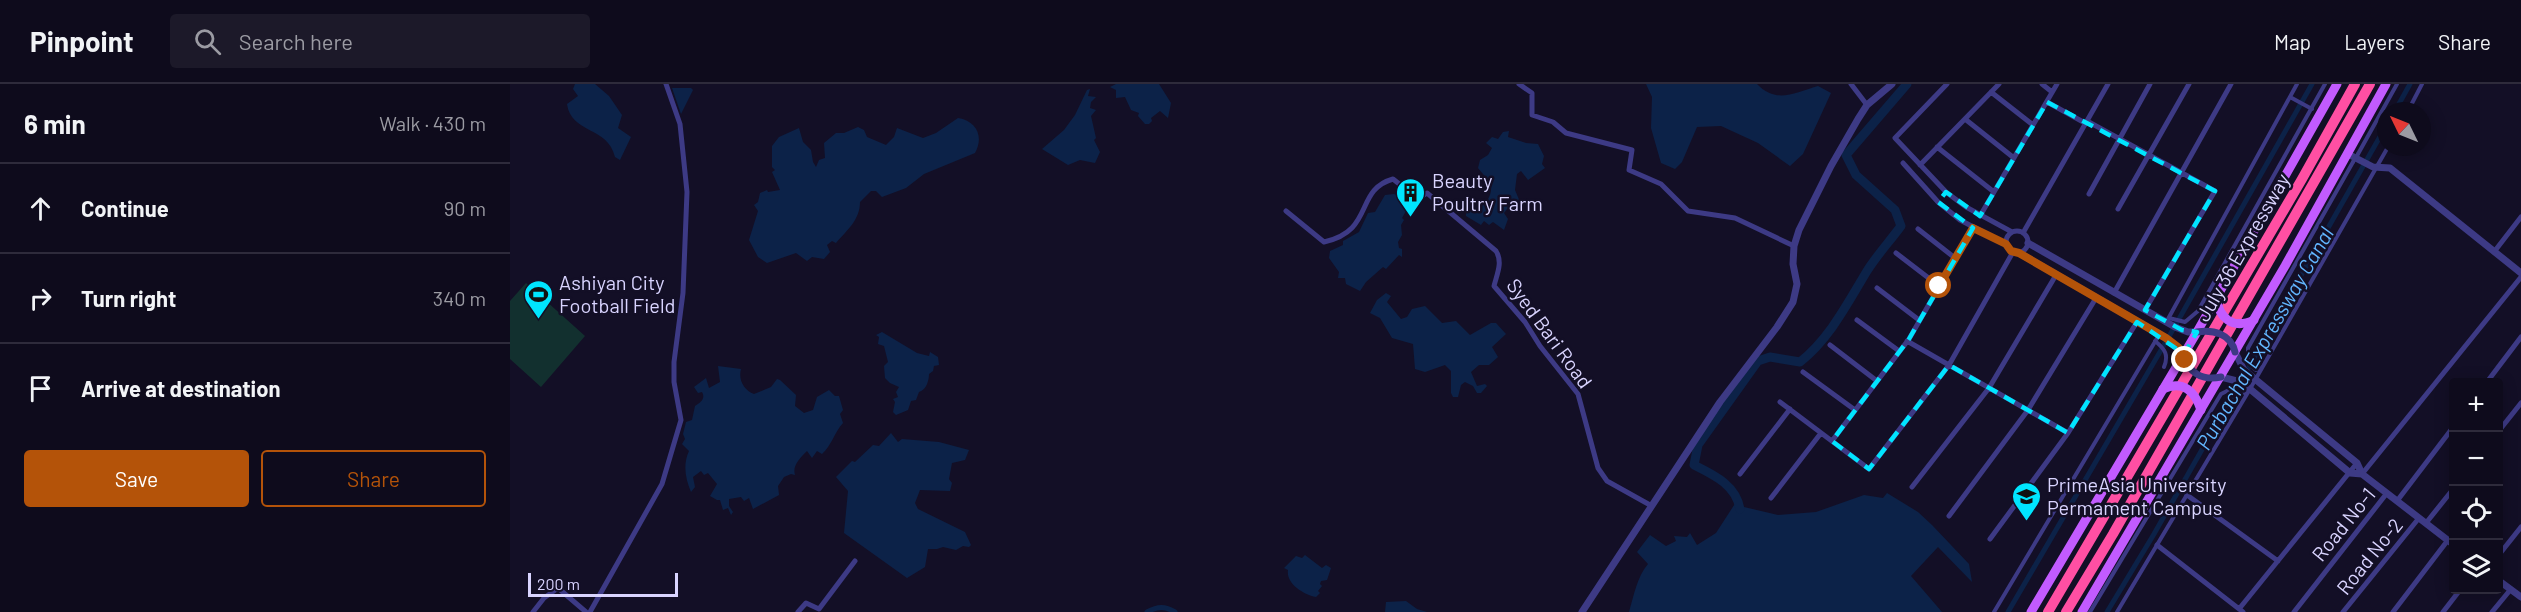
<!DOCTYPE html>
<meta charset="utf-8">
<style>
:root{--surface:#0e0b1c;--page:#1c1929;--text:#f1f3f6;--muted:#9b9ba3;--line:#2e2b3b;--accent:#b45309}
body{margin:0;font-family:Barlow,sans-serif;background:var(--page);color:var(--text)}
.controls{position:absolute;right:18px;bottom:18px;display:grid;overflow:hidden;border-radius:6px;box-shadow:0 3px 15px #0003}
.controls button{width:54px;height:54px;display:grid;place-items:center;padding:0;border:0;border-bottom:2px solid var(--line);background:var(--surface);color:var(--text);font:30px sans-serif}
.compass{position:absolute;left:1867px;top:18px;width:54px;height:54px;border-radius:50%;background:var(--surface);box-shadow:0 3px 15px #0003;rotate:313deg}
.scale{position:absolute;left:18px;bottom:15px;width:150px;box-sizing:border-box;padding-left:6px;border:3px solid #d9d4ff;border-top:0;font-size:16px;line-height:21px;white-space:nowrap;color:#d9d4ff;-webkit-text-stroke:4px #130f26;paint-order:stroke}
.stop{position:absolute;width:18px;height:18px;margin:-14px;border:4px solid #b45309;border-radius:50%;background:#fff}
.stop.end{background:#b45309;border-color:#fff;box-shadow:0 2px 6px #0008}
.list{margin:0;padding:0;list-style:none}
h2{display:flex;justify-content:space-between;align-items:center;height:78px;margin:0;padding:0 24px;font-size:26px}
h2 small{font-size:20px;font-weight:400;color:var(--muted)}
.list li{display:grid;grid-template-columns:39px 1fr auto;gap:18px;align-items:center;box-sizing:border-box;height:90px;padding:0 24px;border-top:2px solid var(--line)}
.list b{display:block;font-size:22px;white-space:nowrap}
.list em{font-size:20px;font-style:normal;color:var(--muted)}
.actions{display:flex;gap:12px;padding:18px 24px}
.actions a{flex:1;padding:14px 0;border:2px solid var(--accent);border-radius:6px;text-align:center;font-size:21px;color:var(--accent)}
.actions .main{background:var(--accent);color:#fff}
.icon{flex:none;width:33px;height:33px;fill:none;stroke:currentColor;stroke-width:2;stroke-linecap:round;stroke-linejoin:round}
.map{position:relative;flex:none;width:2011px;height:528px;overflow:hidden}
header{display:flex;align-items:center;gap:36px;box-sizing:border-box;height:84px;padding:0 30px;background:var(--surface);border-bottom:2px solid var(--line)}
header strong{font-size:28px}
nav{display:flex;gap:33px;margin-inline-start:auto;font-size:21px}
.search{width:420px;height:54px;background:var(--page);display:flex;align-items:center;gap:15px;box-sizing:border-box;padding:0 21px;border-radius:6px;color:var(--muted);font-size:22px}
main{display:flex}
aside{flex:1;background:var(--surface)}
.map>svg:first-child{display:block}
</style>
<header>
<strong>Pinpoint</strong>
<div class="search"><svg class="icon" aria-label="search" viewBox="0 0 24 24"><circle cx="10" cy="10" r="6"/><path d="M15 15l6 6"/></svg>Search here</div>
<nav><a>Map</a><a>Layers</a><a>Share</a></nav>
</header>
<main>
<aside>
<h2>6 min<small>Walk · 430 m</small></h2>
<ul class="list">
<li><svg class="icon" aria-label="ahead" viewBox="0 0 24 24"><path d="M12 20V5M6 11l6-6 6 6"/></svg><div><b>Continue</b></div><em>90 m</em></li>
<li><svg class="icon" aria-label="right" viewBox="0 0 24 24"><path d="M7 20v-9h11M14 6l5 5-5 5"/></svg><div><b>Turn right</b></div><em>340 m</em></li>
<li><svg class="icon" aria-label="arrive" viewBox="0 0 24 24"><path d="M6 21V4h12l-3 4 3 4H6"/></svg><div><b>Arrive at destination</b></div></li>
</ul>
<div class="actions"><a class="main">Save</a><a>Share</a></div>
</aside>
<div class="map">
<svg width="2011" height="528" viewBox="0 0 2011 528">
<rect width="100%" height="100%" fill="#130f26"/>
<path fill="#12302f" d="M 16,199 L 75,252 L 31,303 L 0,275 L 0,217 Z"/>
<path fill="#0c2248" d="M 65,0 L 85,0 L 99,12 L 112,31 L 108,44 L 121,53 L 110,76 L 105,73 C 98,42 61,50 57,20 L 68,12 L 63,5 Z
M 606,0 L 649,0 L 661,19 L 658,34 L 650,27 L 641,34 L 642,37 L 639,40 L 635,40 L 628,32 L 629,29 L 621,26 L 615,13 L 606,14 L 606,6 L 600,3 Z
M 1136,0 L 1247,0 C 1266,20 1284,9 1308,2 L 1321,9 L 1293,70 L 1280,82 L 1248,59 L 1211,42 L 1187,43 L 1172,78 L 1165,85 L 1151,79 L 1141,44 L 1142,13 Z
M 162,4 L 181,4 L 183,6 L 171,30 Z
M 580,5 L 578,12 L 586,13 L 581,18 L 580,24 L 586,26 L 581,32 L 586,54 L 584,56 L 590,68 L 585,79 L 570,76 L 558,81 L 532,65 L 554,46 L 565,31 L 577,6 Z
M 448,34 C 467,37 474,53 465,69 L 414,90 L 396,104 L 372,113 L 366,107 L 361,107 L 350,118 C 350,136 337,146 326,159 L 322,157 L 317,161 L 320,168 L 314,175 L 302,173 L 297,177 L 286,169 L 257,179 L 248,173 L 239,156 L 248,127 L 244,121 L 248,118 L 250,109 L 257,106 L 258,108 L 270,106 L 262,88 L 265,86 L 262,83 L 262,62 L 269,53 L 289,44 L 293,58 L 301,66 L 303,78 L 306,83 L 309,76 L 315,74 L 314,59 L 326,49 L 334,49 L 348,43 L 354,46 L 357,53 L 376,61 L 384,53 L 387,44 L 413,54 L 426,49 Z
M 999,47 L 998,53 L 1016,59 L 1028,60 L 1034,72 L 1032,80 L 1035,84 L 1018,96 L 1011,87 L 1007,90 L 1005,106 L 1010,118 L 997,125 L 994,129 L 998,135 L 994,146 L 983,138 L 979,141 L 974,137 L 971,141 L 956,132 L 956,128 L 953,128 L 949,123 L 958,124 L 975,121 C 986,102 981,100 968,84 L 970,76 L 978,71 L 982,64 L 976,59 L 982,53 L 988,55 L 993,48 Z
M 898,109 L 901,111 L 904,121 L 897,125 L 892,134 L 894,136 L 891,141 L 892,151 L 888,158 L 889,164 L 892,165 L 892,173 L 889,171 L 876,185 L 873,183 L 856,198 L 850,207 L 836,200 L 835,194 L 828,194 L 829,188 L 819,174 L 820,167 L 833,161 L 833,157 L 849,148 L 858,129 L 865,128 L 875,111 L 884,110 L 889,112 Z
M 876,209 L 881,212 L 877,218 L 891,235 L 897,233 L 902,225 L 915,222 L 932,239 L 946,237 L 960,251 L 981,239 L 986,239 L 996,250 L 982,263 L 988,273 L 979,281 L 969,281 L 961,288 L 967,302 L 975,300 L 977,302 L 971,309 L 967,309 L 963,302 L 955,298 L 951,301 L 948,313 L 943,313 L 941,309 L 941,287 L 935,281 L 915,288 L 905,285 L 903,260 L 882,254 L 870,234 L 860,229 L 867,216 Z
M 372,248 L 407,269 L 419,272 L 420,268 L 428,273 L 429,281 L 424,282 L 423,287 L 419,290 C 419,295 417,306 409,308 L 406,316 L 401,317 L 398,326 L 386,331 L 383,328 L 385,318 L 383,315 L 388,313 L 386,308 L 389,303 L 380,299 L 375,294 L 374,282 L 378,278 L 374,262 L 368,260 L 369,253 L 366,251 Z
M 208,282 L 231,285 C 228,296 234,306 244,310 L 261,303 L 267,295 L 270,296 L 286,311 L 285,322 L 294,329 L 303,326 L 307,313 L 319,306 L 325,312 L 329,312 L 333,326 L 330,330 L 333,339 C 324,349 322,361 312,370 L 307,367 L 302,374 L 297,367 C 290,374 282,382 285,391 L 281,390 L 274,393 L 268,402 L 269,411 L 243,425 L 239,414 L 234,417 L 231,413 L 219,415 L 219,422 L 223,428 L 221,431 L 218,424 L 213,426 L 210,416 L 207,416 L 200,412 L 207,400 L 198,389 L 194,391 L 191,387 L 183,393 L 185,403 L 181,408 C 175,394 173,380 179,367 L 172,360 L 175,355 L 173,350 L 176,338 L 182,336 L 185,322 C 190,319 196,315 192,308 L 188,309 L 184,303 L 196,294 L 199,304 L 210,298 Z
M 381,349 L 388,358 L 392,355 L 429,358 L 459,366 L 455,376 L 442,379 L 439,395 L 442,399 L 440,407 L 410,406 L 405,419 L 408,425 L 455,448 L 461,461 L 459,463 L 453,462 L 446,466 L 433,463 L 427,465 L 418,465 L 415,483 L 397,494 L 334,449 L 338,407 L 326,393 L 342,377 L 345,378 L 363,361 L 369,362 Z
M 1377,409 L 1408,428 L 1422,441 L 1459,480 L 1462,498 L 1428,463 L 1401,492 L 1432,528 L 1119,528 C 1124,511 1127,493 1138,480 L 1127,468 L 1140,451 L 1156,462 L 1166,457 L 1164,452 L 1177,453 L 1180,449 L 1187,461 L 1206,449 L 1228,415 L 1234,423 L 1268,431 L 1306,428 L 1354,411 L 1373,414 Z
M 795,471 L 812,484 L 816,481 L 821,484 L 817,496 L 811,497 L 810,500 L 812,502 L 808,507 L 810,509 L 806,513 C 792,510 776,499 778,486 L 774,484 L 786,472 L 792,474 Z
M 896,517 L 907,525 L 917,528 L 875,528 L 876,518 Z"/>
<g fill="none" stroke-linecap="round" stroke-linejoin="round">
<path stroke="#0c2248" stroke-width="5" d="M 1885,27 L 1900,0
M 637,528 C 648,522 655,522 665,528
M 1498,528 L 1661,249 L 1802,0
M 1597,528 L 1644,450 L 1876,42"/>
<path stroke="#0c2248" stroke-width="9" d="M 1230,425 C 1226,401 1204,391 1184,381 L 1188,361 L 1248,277 L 1260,273 L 1290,278 C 1320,254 1337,220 1357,187 C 1367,171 1380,157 1391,142 L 1385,126 L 1346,91 L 1336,71 L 1397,0"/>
<path stroke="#3d3a85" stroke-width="4" d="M 1780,13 L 1802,25
M 1898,27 L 1912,0
M 1848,70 L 1887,0
M 1659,234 L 1675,238 L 1688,227 L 1815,0
M 1658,235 L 1787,0
M 1752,283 L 1746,286 L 1738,279 L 1738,264 L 1843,78
M 1484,528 L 1649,251
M 1580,528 L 1711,310 L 1721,305 L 1737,310
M 1607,528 L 1740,305 L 1878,63"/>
<path stroke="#3d3a85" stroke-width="5" d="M 1009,0 L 1022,9 L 1022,31 L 1043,38 L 1056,49 L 1122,66 L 1119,86 L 1151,100 L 1178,127 L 1225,134 L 1284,162
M 1341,0 L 1357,21
M 1437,0 L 1385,54 L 1436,108 L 1456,123 L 1502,148
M 1532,0 L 1542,8
M 1481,8 L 1523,41
M 1537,18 L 1575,39
M 1455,35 L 1504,74
M 1577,37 L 1705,107 L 1635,226
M 1427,63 L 1484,108
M 1393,79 L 1428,118 L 1450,136 L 1496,160
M 1410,81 L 1489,0
M 1579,110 L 1640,0
M 1608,125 L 1679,0
M 901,126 L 908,115
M 776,127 L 814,158 C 865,147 844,106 883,95 L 908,115 L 917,109 L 986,167 C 993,178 987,190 984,202 L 1015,238 L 1030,262 L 1068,310 L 1088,384 L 1097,397 L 1140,421
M 1470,132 L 1547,0
M 1408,145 L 1445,174
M1496 158a11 11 0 1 1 22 0a11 11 0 1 1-22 0Z
M 1513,149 L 1598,0
M 1984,168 L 2011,133
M 1386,169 L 1429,202
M 1367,204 L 1409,236
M 1604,209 L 1721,0
M 1347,236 L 1389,267
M 1397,257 L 1558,349
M 1320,261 L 1367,297
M 1293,288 L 1345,326
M 1977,298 L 2011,253
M 1270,318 L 1359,385 L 1439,281 L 1503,168
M 1988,348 L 2011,319
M 1322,357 L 1399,255 L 1463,144
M 1230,390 L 1280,325
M 1852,390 L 2011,193
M 1402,403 L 1479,304 L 1546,191
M 1677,411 L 1768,477
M 1261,414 L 1311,349
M 1887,417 L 1944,342
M 1439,432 L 1518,326 L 1586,214
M 1916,439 L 1944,404
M 1480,455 L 1558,349 L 1627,238
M 1647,461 L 1733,528
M 1988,472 L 2011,443
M 1729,525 L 1847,379
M 23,528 L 34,514 L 48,504 L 76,528
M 80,528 L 152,400 L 171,336 L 164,298 L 164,278 L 173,209 L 177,108 L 170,40 L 156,0
M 288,528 L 296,519 L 309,525 L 345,477
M 1784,528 L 1877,409
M 1833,528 L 1909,434
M 1883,528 L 1938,456
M 1933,528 L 1950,506
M 1982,528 L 2001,505"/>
<path stroke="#3d3a85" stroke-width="7" d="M 1838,70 L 1863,83 L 1880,84 L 2011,189
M 1518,159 L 1665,243 L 1678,248 L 1687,248
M 1509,169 L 1656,254 L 1674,270
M 1725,268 L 1734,286 L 1847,379 L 1852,390 L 1944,461
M 1711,293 L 1727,297 L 1740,305 L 1840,389 L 1852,390
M 1988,496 L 2011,513
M 1072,528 L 1210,318 L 1267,243 L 1283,218 L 1287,200 L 1283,180 L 1284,162 L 1289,146 L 1321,82 L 1348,35 L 1357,21 L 1382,0"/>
<path stroke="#c25bff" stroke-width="9" d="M 1521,528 L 1687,248 L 1827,0
M 1572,528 L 1775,182 L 1876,0"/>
<path stroke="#ff4fa3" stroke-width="10" d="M 1538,528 L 1792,95 L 1845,0
M 1556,528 L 1603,450 L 1860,0"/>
<path stroke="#3d3a85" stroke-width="4" d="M 1843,78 L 1848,70
M 1645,257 C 1655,265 1659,271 1654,283"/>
<path stroke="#3d3a85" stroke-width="7" d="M 1687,248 C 1703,245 1721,250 1725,268
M 1674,270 C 1678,289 1692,297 1711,293"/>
<path stroke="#c25bff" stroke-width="9" d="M 1706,213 C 1709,234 1722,246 1744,236
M 1653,305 C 1673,296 1685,307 1691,326"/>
</g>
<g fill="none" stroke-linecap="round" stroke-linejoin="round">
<path stroke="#b45309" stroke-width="8" d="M 1429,202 L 1463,144 L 1496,160 L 1501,167 L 1509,169 L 1656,254 L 1669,264 L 1675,276"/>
</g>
<path fill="none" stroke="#00e5ff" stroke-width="4.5" stroke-dasharray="12 8" stroke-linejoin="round" d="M 1537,18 L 1705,107 L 1635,226 L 1672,246 L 1687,248 L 1674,270 L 1627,238 L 1558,349 L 1439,281 L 1359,385 L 1322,357 L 1399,255 L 1463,144 L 1428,118 L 1436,108 L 1470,132 Z"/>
<defs>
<symbol id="building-pin" viewBox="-11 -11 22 30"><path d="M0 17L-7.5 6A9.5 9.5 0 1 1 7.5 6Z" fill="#00e5ff" stroke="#130f26"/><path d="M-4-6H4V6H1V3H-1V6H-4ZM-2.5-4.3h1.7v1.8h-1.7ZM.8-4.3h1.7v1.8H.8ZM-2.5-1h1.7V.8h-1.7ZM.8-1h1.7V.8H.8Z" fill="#111"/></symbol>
<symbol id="stadium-pin" viewBox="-11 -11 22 30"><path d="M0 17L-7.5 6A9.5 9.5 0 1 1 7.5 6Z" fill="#00e5ff" stroke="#130f26"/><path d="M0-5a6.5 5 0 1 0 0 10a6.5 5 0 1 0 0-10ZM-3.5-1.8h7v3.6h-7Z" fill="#111"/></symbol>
<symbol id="university-pin" viewBox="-11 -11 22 30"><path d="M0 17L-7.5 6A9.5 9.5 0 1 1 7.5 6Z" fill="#00e5ff" stroke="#130f26"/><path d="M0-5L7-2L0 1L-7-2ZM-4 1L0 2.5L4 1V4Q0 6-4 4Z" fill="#111"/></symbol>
</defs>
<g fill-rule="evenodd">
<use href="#building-pin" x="884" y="92" width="33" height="45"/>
<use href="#stadium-pin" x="12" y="194" width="33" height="45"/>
<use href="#university-pin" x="1500" y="396" width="33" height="45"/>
</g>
<g text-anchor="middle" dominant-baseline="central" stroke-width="5" stroke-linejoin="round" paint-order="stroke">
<g font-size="20" fill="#d9d4ff" stroke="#130f26" text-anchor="start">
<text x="922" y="96">Beauty<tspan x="922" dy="23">Poultry Farm</tspan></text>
<text x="49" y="198">Ashiyan City<tspan x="49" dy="23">Football Field</tspan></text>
<text x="1537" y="400">PrimeAsia University<tspan x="1537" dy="23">Permament Campus</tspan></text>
</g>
<g font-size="20" fill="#d9d4ff" stroke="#130f26">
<text transform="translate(1732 163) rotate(-60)">July 36 Expressway</text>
<text transform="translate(1040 249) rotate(54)">Syed Bari Road</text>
<text transform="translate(1833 440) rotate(-51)">Road No-1</text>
<text transform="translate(1859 472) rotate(-51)">Road No-2</text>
</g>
<g font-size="21" font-style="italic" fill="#62b6ff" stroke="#130f26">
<text transform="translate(1754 254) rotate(-60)">Purbachal Expressway Canal</text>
</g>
</g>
</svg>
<div class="controls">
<button>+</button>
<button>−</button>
<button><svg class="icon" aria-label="locate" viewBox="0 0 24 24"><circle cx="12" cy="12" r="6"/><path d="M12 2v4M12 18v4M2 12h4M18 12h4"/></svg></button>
<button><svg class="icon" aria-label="layers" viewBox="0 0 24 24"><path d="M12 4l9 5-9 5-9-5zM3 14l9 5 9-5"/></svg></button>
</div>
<svg class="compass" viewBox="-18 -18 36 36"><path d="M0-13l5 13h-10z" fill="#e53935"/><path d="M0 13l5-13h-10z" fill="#9b9ba3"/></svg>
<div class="scale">200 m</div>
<div class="stop" style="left:1429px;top:202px"></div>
<div class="stop end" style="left:1675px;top:276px"></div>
</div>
</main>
